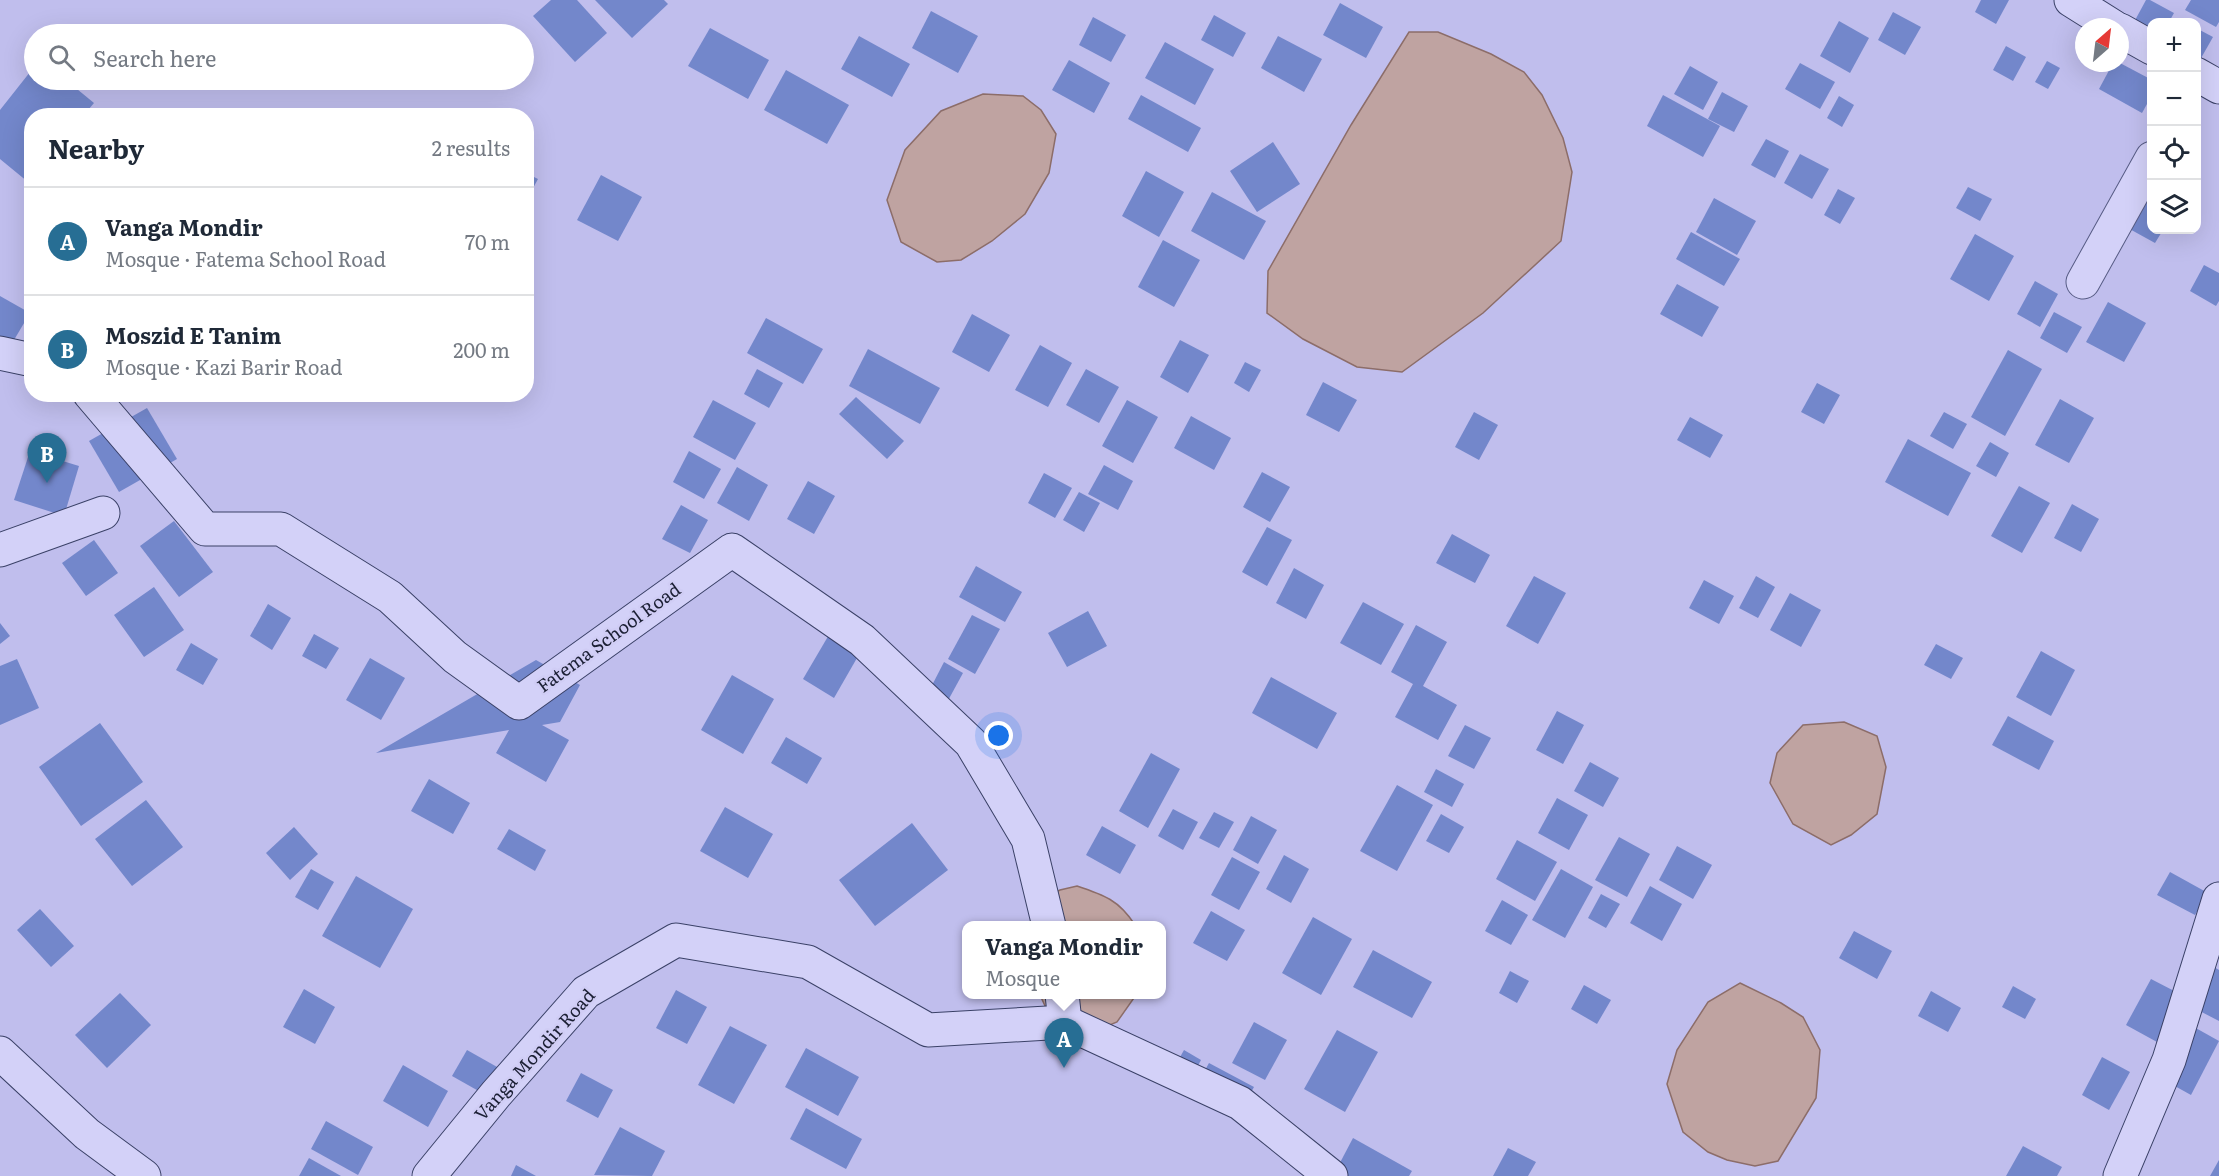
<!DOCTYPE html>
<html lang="en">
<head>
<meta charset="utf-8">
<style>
  :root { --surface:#fff; --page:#f6f6f7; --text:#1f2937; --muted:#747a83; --line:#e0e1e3; --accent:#276e94 }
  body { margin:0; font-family:Literata,serif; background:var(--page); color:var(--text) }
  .controls { position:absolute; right:18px; top:18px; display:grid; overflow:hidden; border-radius:12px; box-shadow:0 6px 24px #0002 }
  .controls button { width:54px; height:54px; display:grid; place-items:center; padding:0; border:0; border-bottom:2px solid var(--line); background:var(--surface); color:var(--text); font:30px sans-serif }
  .compass { position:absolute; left:2075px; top:18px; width:54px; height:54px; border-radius:50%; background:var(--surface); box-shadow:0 6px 24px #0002; rotate:28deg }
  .you { position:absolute; left:999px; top:736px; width:21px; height:21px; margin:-15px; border:4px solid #fff; border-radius:50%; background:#1a73e8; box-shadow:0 0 0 9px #1a73e833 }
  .badge { display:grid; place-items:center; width:39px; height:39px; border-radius:50%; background:var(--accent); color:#fff; font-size:20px; font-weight:700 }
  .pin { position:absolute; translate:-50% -50px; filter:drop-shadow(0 2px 3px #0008) }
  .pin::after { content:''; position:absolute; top:32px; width:21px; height:18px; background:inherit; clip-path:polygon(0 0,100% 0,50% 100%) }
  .popup { position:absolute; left:962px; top:921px; width:204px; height:78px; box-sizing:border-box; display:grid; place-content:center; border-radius:12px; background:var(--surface); filter:drop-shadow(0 2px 4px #0005); font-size:20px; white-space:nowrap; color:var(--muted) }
  .popup b { font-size:22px; color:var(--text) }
  .popup::after { content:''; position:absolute; left:50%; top:100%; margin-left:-12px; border:12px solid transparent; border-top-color:var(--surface) }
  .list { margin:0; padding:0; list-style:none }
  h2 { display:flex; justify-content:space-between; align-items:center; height:78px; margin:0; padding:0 24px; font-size:26px }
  h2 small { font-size:20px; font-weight:400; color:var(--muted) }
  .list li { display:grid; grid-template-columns:39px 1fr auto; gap:18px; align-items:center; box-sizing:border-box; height:108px; padding:0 24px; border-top:2px solid var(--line) }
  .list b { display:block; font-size:22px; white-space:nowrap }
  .list p { margin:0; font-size:20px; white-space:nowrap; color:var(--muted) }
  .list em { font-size:20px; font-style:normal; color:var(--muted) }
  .icon { flex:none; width:33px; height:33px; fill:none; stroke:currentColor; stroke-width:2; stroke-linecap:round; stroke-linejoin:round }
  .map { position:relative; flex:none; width:2219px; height:1176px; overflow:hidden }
  .search { position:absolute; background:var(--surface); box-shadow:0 6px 24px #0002; left:24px; top:24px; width:510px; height:66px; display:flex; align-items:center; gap:15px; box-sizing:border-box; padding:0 21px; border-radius:33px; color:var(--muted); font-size:22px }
  .panel { position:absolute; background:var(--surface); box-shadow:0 6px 24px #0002; left:24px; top:108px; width:510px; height:294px; border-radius:24px }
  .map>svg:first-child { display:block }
  .water { fill:#bfa3a1; stroke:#8c6d69; stroke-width:1.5 }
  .building { fill:#7387cb }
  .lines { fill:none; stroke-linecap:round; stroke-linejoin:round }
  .street-casing { stroke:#575c85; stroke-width:35 }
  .secondary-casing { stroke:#3a4167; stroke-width:35 }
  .street { stroke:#d3d1f8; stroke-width:33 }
  .secondary { stroke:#d3d1f8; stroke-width:33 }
  .labels { text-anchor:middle; stroke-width:5; stroke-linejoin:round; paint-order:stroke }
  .street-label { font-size:18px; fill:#1b1f34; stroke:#d0cdf5 }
</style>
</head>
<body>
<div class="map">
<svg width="2219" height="1176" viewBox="0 0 2219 1176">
  <rect width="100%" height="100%" fill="#c0beed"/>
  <g class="water">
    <path d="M1409 32H1438L1491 54 1524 72 1542 95 1563 138 1572 172 1561 241 1483 313 1402 372 1357 367 1303 339 1267 313 1268 271 1351 125Z"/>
    <path d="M983 94 1023 96 1041 110 1056 134 1049 173 1025 214 992 241 961 260 937 262 901 242 887 200 905 150 941 111Z"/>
    <path d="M1844 722 1877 736 1886 767 1877 814 1851 835 1831 845 1793 824 1770 783 1777 753 1803 725Z"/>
    <path d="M1077 886C1104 895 1119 900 1135 925L1032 926 1040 900 1060 890Z"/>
    <path d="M1740 983 1781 1003 1803 1017 1820 1050 1816 1098 1778 1161 1755 1166 1727 1160 1708 1152 1683 1132 1667 1084 1677 1050 1708 1002Z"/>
    <path d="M1040 995H1136L1117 1022 1093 1032 1046 1008Z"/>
  </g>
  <g class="building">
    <path d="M551 0H577L607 33 575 62 533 16Z"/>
    <path d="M595 0H664L668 4 632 38Z"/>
    <path d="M1981 0H2009L1996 24 1975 12Z"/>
    <path d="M2146 0H2150L2174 13 2169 22H2152V34L2133 24Z"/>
    <path d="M2191 0H2219V22L2216 27 2185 10Z"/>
    <path d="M1340 3 1383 27 1366 58 1323 35Z"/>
    <path d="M931 11 978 36 958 73 912 48Z"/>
    <path d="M1893 12 1921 27 1905 55 1878 40Z"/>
    <path d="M1214 15 1246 33 1233 57 1201 40Z"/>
    <path d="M1093 17 1126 35 1111 62 1079 45Z"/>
    <path d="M1839 21 1869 38 1850 73 1820 56Z"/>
    <path d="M710 28 769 60 748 99 688 66Z"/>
    <path d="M2196 28 2213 37 2200 60 2196 58Z"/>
    <path d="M859 36 910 64 892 97 841 69Z"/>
    <path d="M1278 36 1322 59 1304 92 1261 68Z"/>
    <path d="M1165 42 1214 69 1195 105 1145 78Z"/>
    <path d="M2006 46 2026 57 2013 81 1993 70Z"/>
    <path d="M1069 60 1110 83 1094 113 1052 90Z"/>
    <path d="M2047 61 2060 68 2048 89 2035 82Z"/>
    <path d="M1800 63 1835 82 1820 109 1785 89Z"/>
    <path d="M2113 63H2120L2152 80V95L2142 113 2099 89Z"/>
    <path d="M1690 66 1718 82 1703 110 1674 94Z"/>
    <path d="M34 67V80H66L94 103 83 116H32V178L28 182 0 159V110Z"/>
    <path d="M786 70 849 105 827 144 764 110Z"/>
    <path d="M1722 92 1748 106 1734 132 1708 119Z"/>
    <path d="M1141 95 1201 128 1188 152 1128 119Z"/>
    <path d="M1663 95 1720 126 1703 157 1647 126Z"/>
    <path d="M1839 96 1854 105 1842 127 1827 118Z"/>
    <path d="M1766 139 1789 151 1775 178 1751 165Z"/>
    <path d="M1273 142 1300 184 1257 212 1230 171Z"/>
    <path d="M1800 154 1829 169 1812 199 1784 183Z"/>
    <path d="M1146 171 1184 192 1159 237 1122 216Z"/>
    <path d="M526 173 538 179 526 201Z"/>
    <path d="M601 175 642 197 618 241 577 220Z"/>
    <path d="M1968 187 1992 199 1980 221 1956 208Z"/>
    <path d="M1838 189 1855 198 1840 224 1824 215Z"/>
    <path d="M1212 192 1266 221 1244 260 1191 231Z"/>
    <path d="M1714 198 1756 221 1737 255 1696 232Z"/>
    <path d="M2142 200 2152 206V230H2163L2155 243 2126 227Z"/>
    <path d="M1691 232 1740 259 1724 286 1676 259Z"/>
    <path d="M1975 234 2014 256 1989 301 1950 279Z"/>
    <path d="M1163 240 1200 260 1174 307 1138 287Z"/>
    <path d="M2204 265 2219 273V301L2216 306 2190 291Z"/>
    <path d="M2035 281 2058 294 2040 327 2017 314Z"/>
    <path d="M1677 284 1719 307 1702 337 1660 314Z"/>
    <path d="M0 296 30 313 11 345 0 339Z"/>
    <path d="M2108 302 2146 323 2124 362 2086 342Z"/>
    <path d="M2054 312 2082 327 2067 353 2040 338Z"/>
    <path d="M972 314 1010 335 989 372 952 352Z"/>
    <path d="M766 318 823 349 803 384 747 353Z"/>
    <path d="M1180 340 1209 355 1188 393 1160 377Z"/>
    <path d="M1040 345 1072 363 1048 407 1015 390Z"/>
    <path d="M868 349 940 388 920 424 849 386Z"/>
    <path d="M2008 350 2042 369 2005 436 1971 417Z"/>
    <path d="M1245 362 1261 370 1249 392 1234 383Z"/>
    <path d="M757 369 783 383 769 408 744 394Z"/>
    <path d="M1086 369 1119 387 1099 423 1066 405Z"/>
    <path d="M1323 382 1357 400 1339 432 1306 415Z"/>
    <path d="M1817 383 1840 395 1824 424 1801 412Z"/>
    <path d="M856 397 904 441 887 459 839 414Z"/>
    <path d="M2060 399 2094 418 2069 463 2035 445Z"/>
    <path d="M713 400 756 423 735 460 693 437Z"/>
    <path d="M1127 400 1158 417 1133 463 1102 446Z"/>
    <path d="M147 408 177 459 119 492 89 441Z"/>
    <path d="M1474 412 1498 425 1479 460 1455 447Z"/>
    <path d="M1944 412 1967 424 1953 449 1930 436Z"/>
    <path d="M1191 416 1231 438 1214 470 1174 448Z"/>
    <path d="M1690 417 1723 435 1710 458 1677 440Z"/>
    <path d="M1908 439 1971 473 1948 516 1885 482Z"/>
    <path d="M1990 442 2009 453 1996 477 1976 466Z"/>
    <path d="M30 451 79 466 64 516 14 500Z"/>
    <path d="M689 451 721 469 704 499 673 482Z"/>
    <path d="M1104 465 1133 481 1118 510 1088 494Z"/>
    <path d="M737 467 768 485 749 521 717 503Z"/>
    <path d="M1262 472 1290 487 1270 522 1243 507Z"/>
    <path d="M1044 473 1072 488 1055 518 1028 503Z"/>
    <path d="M808 481 835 496 814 534 787 519Z"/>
    <path d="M2019 486 2050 503 2022 553 1991 536Z"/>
    <path d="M1079 492 1100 503 1084 532 1063 520Z"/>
    <path d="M2072 504 2099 519 2081 552 2054 538Z"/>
    <path d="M681 505 708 520 690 553 662 539Z"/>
    <path d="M174 521 213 572 179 597 140 546Z"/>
    <path d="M1267 527 1292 540 1267 586 1242 572Z"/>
    <path d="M1452 534 1490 555 1475 583 1436 563Z"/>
    <path d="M94 540 118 573 86 596 62 563Z"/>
    <path d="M976 566 1022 592 1005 622 959 597Z"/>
    <path d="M1294 568 1324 585 1306 619 1276 603Z"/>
    <path d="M1534 576 1566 593 1538 644 1506 626Z"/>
    <path d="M1756 576 1775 587 1758 618 1739 608Z"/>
    <path d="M1704 580 1734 596 1719 624 1689 608Z"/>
    <path d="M154 587 184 630 144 657 114 615Z"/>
    <path d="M1790 593 1821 610 1801 647 1770 630Z"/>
    <path d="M1363 602 1404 624 1381 665 1340 643Z"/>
    <path d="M268 604 291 618 272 650 250 636Z"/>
    <path d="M1088 611 1107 646 1067 667 1048 633Z"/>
    <path d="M972 615 1000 629 975 674 948 659Z"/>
    <path d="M0 623 10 636 0 644Z"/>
    <path d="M1416 625 1447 642 1423 686 1457 705 1438 740 1395 717 1413 684 1391 672Z"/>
    <path d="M830 633 861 651 834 698 803 679Z"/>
    <path d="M314 634 339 648 326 669 302 656Z"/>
    <path d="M191 643 218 659 203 685 176 670Z"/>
    <path d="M1936 644 1963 658 1951 679 1924 665Z"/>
    <path d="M2041 651 2075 670 2051 716 2016 697Z"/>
    <path d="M370 658 405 678 381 720 346 700Z"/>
    <path d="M17 659 39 708 0 725V666Z"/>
    <path d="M536 660 580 685 560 722 542 725 569 740 546 782 496 753 509 730 376 753Z"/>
    <path d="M944 662 963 673 945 706 927 695Z"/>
    <path d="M732 675 774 699 743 754 701 730Z"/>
    <path d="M1271 677 1337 713 1317 749 1252 713Z"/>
    <path d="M1557 711 1584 725 1563 764 1536 750Z"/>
    <path d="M2008 716 2054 741 2039 770 1992 745Z"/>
    <path d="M100 723 143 782 81 826 39 767Z"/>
    <path d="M1465 725 1491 738 1474 769 1448 756Z"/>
    <path d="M786 737 822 758 807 784 771 763Z"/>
    <path d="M1151 753 1180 769 1148 828 1119 811Z"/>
    <path d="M1590 762 1619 778 1603 807 1574 791Z"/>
    <path d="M1436 769 1464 784 1452 807 1424 792Z"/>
    <path d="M429 779 470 803 453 834 411 811Z"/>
    <path d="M1397 785 1433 805 1397 871 1360 851Z"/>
    <path d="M1557 798 1588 815 1569 850 1538 833Z"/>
    <path d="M146 800 183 847 132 886 95 839Z"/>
    <path d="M725 807 773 834 748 878 700 851Z"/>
    <path d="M1173 809 1198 822 1183 850 1158 836Z"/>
    <path d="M1214 812 1234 822 1219 848 1199 838Z"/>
    <path d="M1441 814 1464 827 1449 853 1426 841Z"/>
    <path d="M1251 816 1277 830 1258 864 1233 850Z"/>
    <path d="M912 823 948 870 875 926 839 880Z"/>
    <path d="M1102 826 1136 845 1120 874 1086 855Z"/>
    <path d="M294 827 318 854 290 880 266 853Z"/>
    <path d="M509 829 546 850 535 871 497 849Z"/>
    <path d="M1619 837 1650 854 1627 897 1595 880Z"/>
    <path d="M1517 840 1557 862 1535 901 1496 879Z"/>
    <path d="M1677 846 1712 865 1693 899 1659 880Z"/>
    <path d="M1284 855 1309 869 1291 903 1266 889Z"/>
    <path d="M1232 857 1260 872 1239 910 1211 895Z"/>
    <path d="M311 869 334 882 318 910 295 897Z"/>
    <path d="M1561 869 1593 887 1565 938 1532 920Z"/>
    <path d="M2170 872 2208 893 2195 915 2157 895Z"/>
    <path d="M356 876 413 909 380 968 322 936Z"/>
    <path d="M1650 886 1682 904 1662 941 1630 923Z"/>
    <path d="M1601 894 1620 904 1606 928 1588 918Z"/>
    <path d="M1502 900 1528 915 1511 945 1485 931Z"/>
    <path d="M40 909 74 946 51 967 17 930Z"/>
    <path d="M1211 911 1245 930 1227 961 1193 943Z"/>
    <path d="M1313 917 1352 939 1321 995 1282 973Z"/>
    <path d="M1854 931 1892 951 1877 979 1839 958Z"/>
    <path d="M1373 950 1432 982 1412 1018 1353 987Z"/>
    <path d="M2214 967 2219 970V1021L2192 1007Z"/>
    <path d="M1510 971 1529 981 1517 1003 1499 993Z"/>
    <path d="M2151 979 2182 995 2157 1042 2126 1025Z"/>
    <path d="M1584 985 1611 1000 1597 1024 1571 1009Z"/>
    <path d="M2013 986 2036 999 2025 1019 2002 1007Z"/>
    <path d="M304 989 335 1007 315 1044 283 1027Z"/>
    <path d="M676 990 707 1007 687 1044 656 1028Z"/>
    <path d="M1931 991 1961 1008 1948 1032 1918 1016Z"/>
    <path d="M120 993 151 1025 107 1068 75 1035Z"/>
    <path d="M1254 1022 1287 1040 1265 1080 1232 1063Z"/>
    <path d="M2185 1022 2219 1041 2191 1095 2155 1075Z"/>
    <path d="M730 1026 767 1045 734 1104 698 1085Z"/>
    <path d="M1337 1030 1378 1052 1345 1112 1304 1089Z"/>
    <path d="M806 1048 859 1077 838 1116 785 1087Z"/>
    <path d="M467 1050 506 1072 491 1098 452 1076Z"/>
    <path d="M1184 1050 1201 1060 1187 1087 1169 1077Z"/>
    <path d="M2102 1057 2130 1072 2109 1110 2082 1095Z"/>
    <path d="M1209 1063 1254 1087 1236 1119 1191 1095Z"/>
    <path d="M403 1065 448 1091 428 1127 383 1101Z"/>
    <path d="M581 1073 613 1090 598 1118 566 1101Z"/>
    <path d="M806 1108 862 1139 846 1169 790 1139Z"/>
    <path d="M326 1121 373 1147 358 1175 311 1149Z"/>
    <path d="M620 1127 665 1151 652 1176 594 1175Z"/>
    <path d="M1353 1138 1412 1171 1409 1176H1333Z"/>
    <path d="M2023 1146 2062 1167 2057 1176H2006Z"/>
    <path d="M1508 1148 1536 1162 1528 1176H1493Z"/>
    <path d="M309 1158 341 1176H299Z"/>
    <path d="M2219 1160V1176H2210Z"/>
    <path d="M516 1165 536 1176H511Z"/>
  </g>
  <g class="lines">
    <defs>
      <path id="street" d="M2083 282 2152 158"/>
      <g id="secondary">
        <path d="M2071 0 2114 27"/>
        <path d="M2120 30 2152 48"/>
        <path d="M2196 74 2219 87"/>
        <path d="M0 353 32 360"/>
        <path d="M90 394 205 529H281L390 597 455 657 519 703 732 550 862 640 971 743 1028 839 1049 926"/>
        <path d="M0 550 103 513"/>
        <path d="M1062 994 1065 1022 1240 1103 1331 1176"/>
        <path d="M0 1053 87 1134 144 1176"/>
        <path d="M429 1176 496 1094 586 992 676 940 808 962 928 1030 1065 1022"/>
        <path d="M2120 1176 2169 1060 2219 899"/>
      </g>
    </defs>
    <use href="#street" class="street-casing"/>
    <use href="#secondary" class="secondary-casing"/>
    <use href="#street" class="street"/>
    <use href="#secondary" class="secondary"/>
  </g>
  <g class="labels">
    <g class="street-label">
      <text transform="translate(609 638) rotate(-36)" y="6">Fatema School Road</text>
      <text transform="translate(535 1055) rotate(-48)" y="6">Vanga Mondir Road</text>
    </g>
  </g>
</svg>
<div class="controls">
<button>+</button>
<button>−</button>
<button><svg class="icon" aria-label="locate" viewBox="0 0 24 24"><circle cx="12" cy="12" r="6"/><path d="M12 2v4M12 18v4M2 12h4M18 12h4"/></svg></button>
<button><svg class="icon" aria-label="layers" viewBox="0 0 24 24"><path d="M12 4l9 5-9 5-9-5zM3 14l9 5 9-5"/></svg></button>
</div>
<svg class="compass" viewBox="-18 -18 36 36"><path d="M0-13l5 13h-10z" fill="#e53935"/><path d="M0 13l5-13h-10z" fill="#747a83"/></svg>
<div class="you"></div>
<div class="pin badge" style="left:1064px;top:1068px">A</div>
<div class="popup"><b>Vanga Mondir</b>Mosque</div>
<div class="pin badge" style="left:47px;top:483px">B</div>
<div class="search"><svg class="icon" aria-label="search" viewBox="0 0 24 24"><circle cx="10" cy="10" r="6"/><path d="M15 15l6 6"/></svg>Search here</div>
<section class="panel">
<h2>Nearby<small>2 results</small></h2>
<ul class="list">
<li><span class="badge">A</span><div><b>Vanga Mondir</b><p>Mosque · Fatema School Road</p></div><em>70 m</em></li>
<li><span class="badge">B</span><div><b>Moszid E Tanim</b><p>Mosque · Kazi Barir Road</p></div><em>200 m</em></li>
</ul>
</section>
</div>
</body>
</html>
